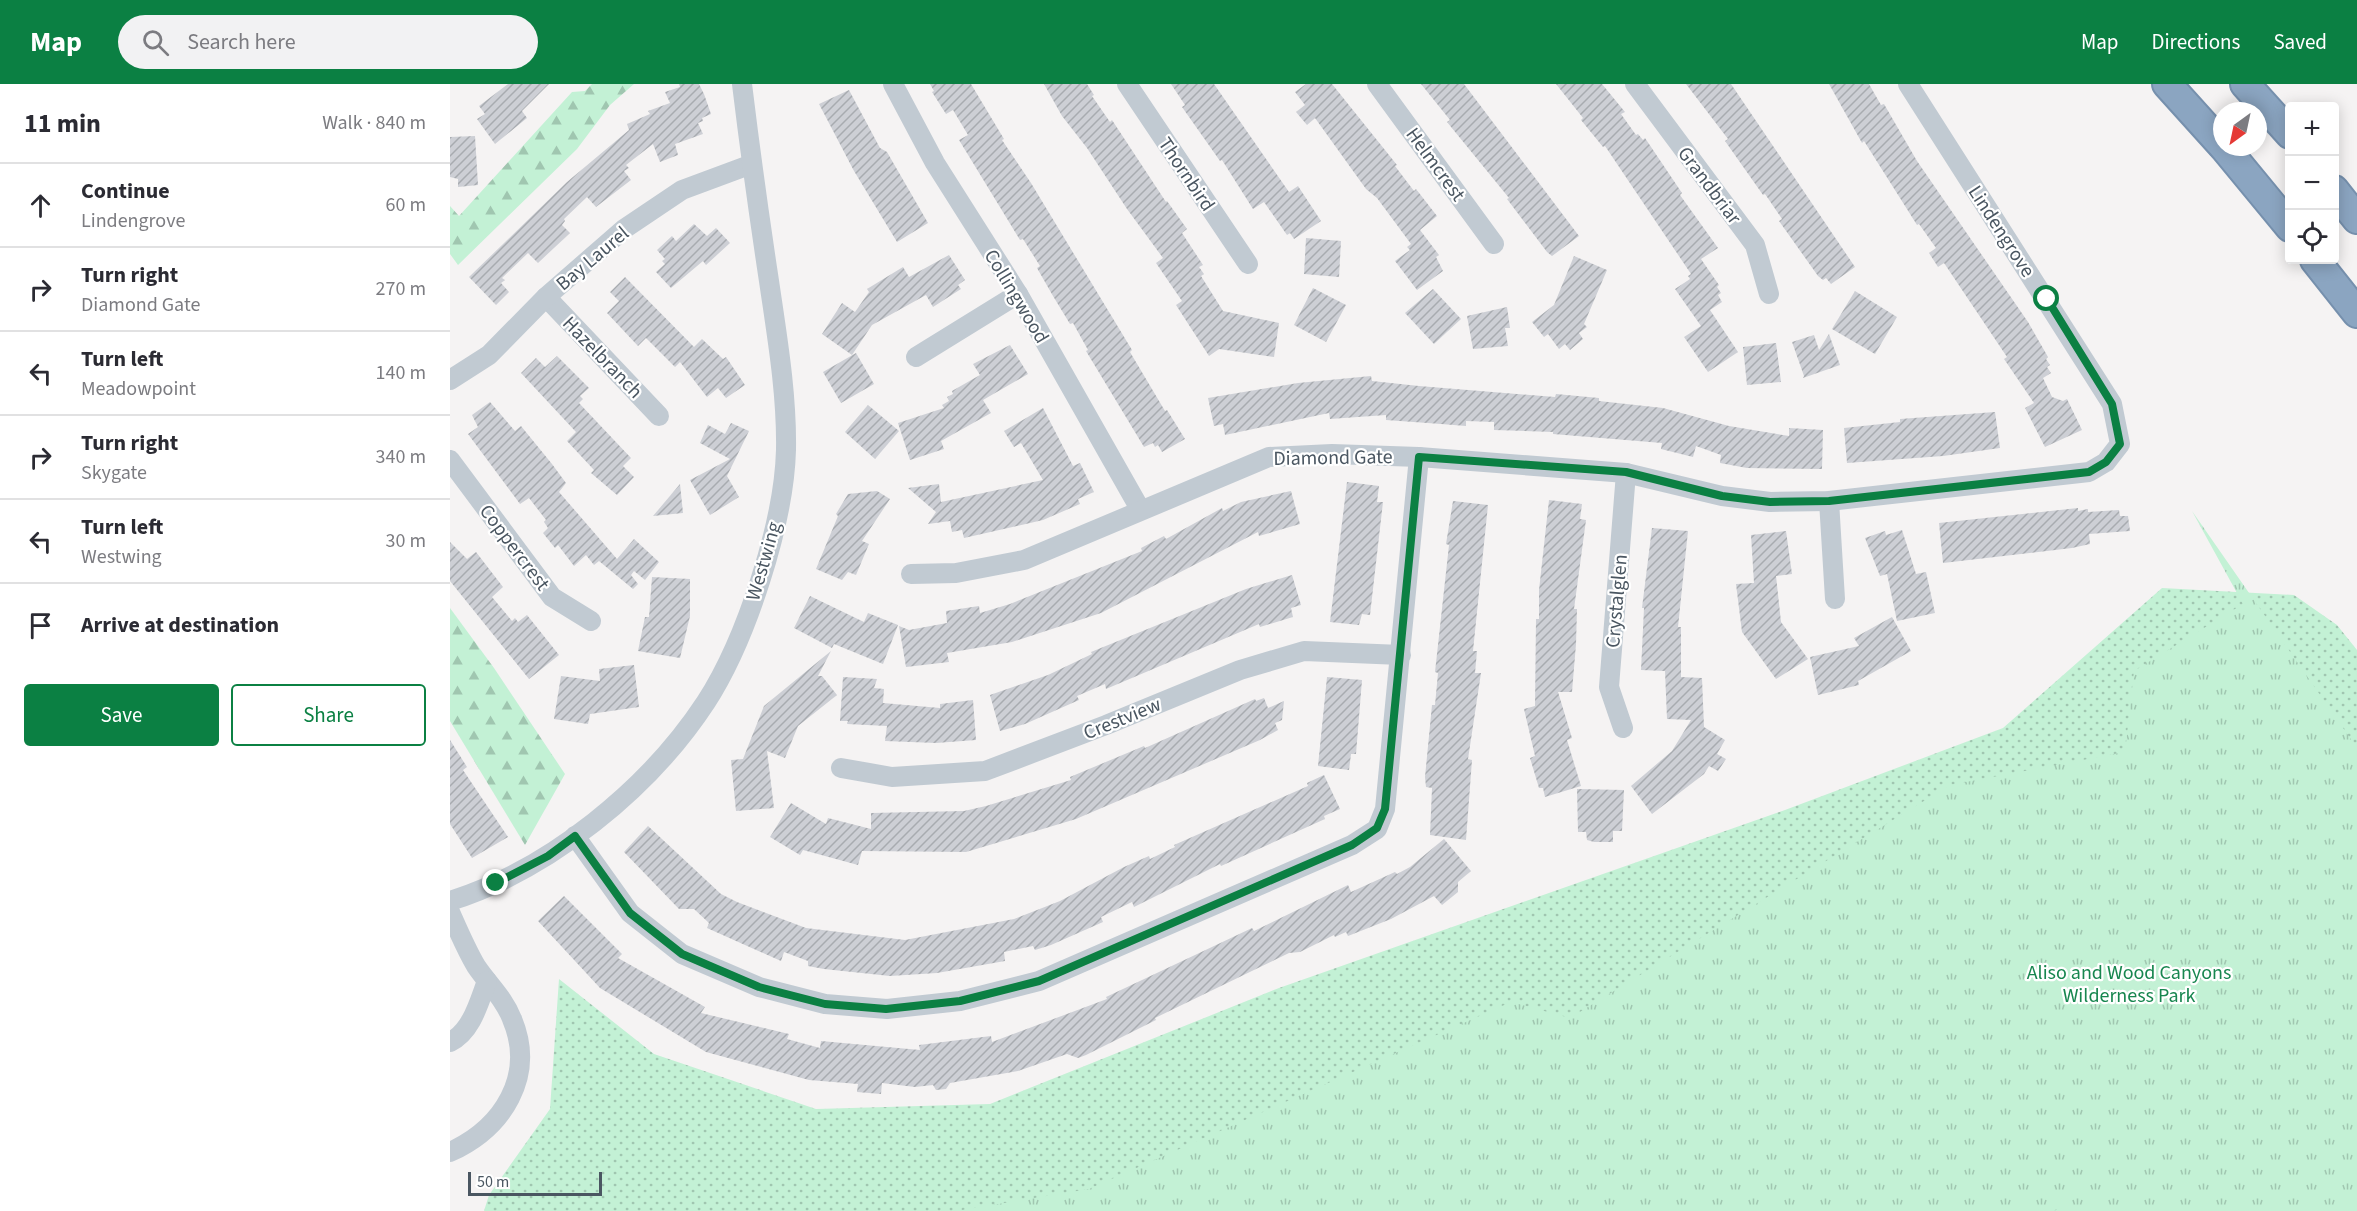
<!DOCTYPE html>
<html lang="en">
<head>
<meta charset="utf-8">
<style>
  :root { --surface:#fff; --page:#f2f2f3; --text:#2b2b33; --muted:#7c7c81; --line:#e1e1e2; --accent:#0b8043 }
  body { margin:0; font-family:"Source Sans 3",sans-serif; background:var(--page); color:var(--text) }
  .controls { position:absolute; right:18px; top:18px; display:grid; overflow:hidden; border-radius:6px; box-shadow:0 3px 15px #0003 }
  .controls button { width:54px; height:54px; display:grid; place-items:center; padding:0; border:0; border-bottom:2px solid var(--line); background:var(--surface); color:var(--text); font:30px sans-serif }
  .compass { position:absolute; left:1763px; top:18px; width:54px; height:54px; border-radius:50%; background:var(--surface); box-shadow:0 3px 15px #0003; rotate:213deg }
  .scale { position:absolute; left:18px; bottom:15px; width:134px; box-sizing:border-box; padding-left:6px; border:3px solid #4a5661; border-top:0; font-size:16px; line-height:21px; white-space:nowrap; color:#4a5661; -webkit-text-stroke:4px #fff; paint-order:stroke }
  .stop { position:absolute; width:18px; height:18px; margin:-14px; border:4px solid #0b8043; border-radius:50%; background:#fff }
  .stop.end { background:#0b8043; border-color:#fff; box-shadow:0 2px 6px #0008 }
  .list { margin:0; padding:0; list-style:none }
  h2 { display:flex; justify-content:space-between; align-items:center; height:78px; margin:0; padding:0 24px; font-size:26px }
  h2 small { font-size:20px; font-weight:400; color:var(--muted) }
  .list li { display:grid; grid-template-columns:39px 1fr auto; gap:18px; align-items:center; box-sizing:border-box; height:84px; padding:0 24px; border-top:2px solid var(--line) }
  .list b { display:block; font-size:22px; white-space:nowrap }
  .list p { margin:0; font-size:20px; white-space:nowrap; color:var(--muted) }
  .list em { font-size:20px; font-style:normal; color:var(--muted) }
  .actions { display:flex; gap:12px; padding:18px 24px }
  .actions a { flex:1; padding:14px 0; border:2px solid var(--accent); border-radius:6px; text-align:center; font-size:21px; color:var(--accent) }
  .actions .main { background:var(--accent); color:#fff }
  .icon { flex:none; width:33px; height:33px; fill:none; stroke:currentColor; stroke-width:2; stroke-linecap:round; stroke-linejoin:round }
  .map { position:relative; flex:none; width:1907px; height:1127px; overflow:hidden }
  header { display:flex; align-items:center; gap:36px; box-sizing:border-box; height:84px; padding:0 30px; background:var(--accent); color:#fff }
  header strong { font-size:28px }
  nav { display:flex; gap:33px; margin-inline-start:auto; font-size:21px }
  .search { width:420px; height:54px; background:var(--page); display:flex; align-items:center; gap:15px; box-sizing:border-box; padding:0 21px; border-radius:33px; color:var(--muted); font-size:22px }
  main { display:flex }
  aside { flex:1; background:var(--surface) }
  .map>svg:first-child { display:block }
  .grass { fill:url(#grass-dots) }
  .forest { fill:url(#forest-firs) }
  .park { fill:url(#park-tufts) }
  .building { fill:url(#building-hatch) }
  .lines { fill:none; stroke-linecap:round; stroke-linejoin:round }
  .highway-casing { stroke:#7690ad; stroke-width:32 }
  .minor { stroke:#c1cad2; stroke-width:20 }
  .highway { stroke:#8ba5c1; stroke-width:28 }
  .route { stroke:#0b8043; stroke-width:8 }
  .labels { text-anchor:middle; stroke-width:4.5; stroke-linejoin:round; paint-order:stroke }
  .street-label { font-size:20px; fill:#4a5661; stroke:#fff }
  .park-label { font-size:20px; fill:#17864f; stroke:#fff }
</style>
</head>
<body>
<header>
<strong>Map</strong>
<div class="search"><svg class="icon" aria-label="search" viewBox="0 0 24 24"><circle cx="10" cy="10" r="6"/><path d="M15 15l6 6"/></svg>Search here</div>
<nav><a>Map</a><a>Directions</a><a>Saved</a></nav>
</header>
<main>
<aside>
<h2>11 min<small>Walk · 840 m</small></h2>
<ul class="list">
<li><svg class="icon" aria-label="ahead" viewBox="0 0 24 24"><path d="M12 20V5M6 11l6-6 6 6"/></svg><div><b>Continue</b><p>Lindengrove</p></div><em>60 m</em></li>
<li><svg class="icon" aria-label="right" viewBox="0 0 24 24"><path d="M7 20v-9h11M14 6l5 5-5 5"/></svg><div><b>Turn right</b><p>Diamond Gate</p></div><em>270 m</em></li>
<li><svg class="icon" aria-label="left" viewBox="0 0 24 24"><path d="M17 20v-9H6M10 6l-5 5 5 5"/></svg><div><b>Turn left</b><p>Meadowpoint</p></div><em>140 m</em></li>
<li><svg class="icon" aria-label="right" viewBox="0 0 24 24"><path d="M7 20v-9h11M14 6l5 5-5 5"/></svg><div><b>Turn right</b><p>Skygate</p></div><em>340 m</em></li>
<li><svg class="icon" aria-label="left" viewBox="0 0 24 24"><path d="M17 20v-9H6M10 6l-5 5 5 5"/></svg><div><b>Turn left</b><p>Westwing</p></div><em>30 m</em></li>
<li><svg class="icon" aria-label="arrive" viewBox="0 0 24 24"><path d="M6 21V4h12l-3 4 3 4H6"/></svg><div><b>Arrive at destination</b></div></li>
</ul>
<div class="actions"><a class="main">Save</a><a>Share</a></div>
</aside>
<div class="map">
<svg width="1907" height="1127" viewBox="0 0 1907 1127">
  <defs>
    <pattern id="grass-dots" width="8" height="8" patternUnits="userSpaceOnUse" patternTransform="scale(1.5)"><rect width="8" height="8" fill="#c3f1d5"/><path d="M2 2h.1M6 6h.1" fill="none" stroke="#a0c6b0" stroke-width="1.8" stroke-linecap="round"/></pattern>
    <pattern id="forest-firs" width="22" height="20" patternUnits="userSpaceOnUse" patternTransform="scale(1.5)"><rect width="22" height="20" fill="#c3f1d5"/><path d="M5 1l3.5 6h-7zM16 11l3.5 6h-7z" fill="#a0c6b0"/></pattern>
    <pattern id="park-tufts" width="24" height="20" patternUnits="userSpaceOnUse" patternTransform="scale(1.5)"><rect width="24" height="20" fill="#c3f1d5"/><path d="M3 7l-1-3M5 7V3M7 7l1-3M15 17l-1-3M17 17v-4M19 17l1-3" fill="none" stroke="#a0c6b0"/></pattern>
    <pattern id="building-hatch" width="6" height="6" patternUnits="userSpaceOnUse" patternTransform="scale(1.5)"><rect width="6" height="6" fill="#cdcfd5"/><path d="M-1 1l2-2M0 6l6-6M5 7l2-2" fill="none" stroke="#a8abb0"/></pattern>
  </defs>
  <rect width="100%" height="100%" fill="#f5f3f3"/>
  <path class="grass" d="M1712 504 1844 511 1887 541 1907 566V1127H34L39 1111 100 1025 109 895 204 970 366 1025 540 1020 829 904 1335 726 1553 644Z"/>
  <g class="forest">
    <path d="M142 0H184L160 21 127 65 8 181 0 170V122L9 132 122 8 135 7Z"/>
    <path d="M0 524 44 584 115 690 75 761 0 637Z"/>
  </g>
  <path class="park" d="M1742 427 1907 664V1127H1609L1607 1125 1603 1127H506L639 1105 1061 918 1120 934 1500 701 1675 668 1684 587 1793 520Z"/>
  <g class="building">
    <path d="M58 0H99L72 27 77 34 45 60 27 35 35 30 29 22Z"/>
    <path d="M229 0H249L254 10 261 30 252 34 253 37 248 39 253 50 225 60 228 71 210 78 203 60 176 81 179 84 174 87 181 96 146 123 137 113 114 135 115 137 112 141 120 149 88 179 78 169 52 194 55 196 51 199 59 208 46 221 19 193 117 98 179 46 177 40 200 30 198 27 220 19 215 8 230 3Z"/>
    <path d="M480 0H521L554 55 552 56 581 99 682 266 680 268 715 327 717 326 735 355 712 368 708 361 705 363 703 359 694 363 636 267 638 266 623 239 620 240 603 212 587 184 590 182 573 155 570 156 509 56 518 51 503 26 496 30 482 8 484 7Z"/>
    <path d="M594 0H637L644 11 642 12 660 38 662 36 716 118 717 117 737 145 732 149 753 181 749 183 754 190 751 192 773 227 829 239 824 273 769 265 759 272 726 221 732 217 706 179 713 174 677 125 637 64 612 32Z"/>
    <path d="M721 0H764L839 108 848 102 871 137 844 155 840 149 837 151 814 118 803 125 772 76 770 77 732 23 735 21Z"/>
    <path d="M856 0H882L947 81 945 82 964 107 966 105 987 132 970 146 989 171 986 173 993 187 967 206 945 177 960 166 957 163 961 160 927 114 916 105 865 34 857 41 846 28 855 21 845 8Z"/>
    <path d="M971 0H1014L1129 152 1102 172 1097 168 1057 115 1059 114 997 38 1000 36Z"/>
    <path d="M1106 0H1152L1175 28 1171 30 1186 51 1188 50 1193 56 1195 54 1232 109 1230 111 1268 164 1251 175 1269 201 1267 203 1271 209 1268 211 1272 218 1260 226 1288 268 1258 288 1234 253 1251 242 1225 205 1240 195 1238 192 1241 190 1155 62 1153 63 1131 36 1133 34Z"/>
    <path d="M1236 0H1281L1405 183 1381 200 1376 194 1373 196 1368 192 1329 137 1332 135 1315 110 1313 111 1275 57 1278 55Z"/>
    <path d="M1379 0H1419L1431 21 1434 20 1467 77 1578 238 1598 273 1596 275 1600 281 1597 283 1601 289 1593 294 1602 313 1613 317 1617 315 1632 346 1595 363 1575 324 1584 319 1554 275 1557 273 1494 179 1488 183 1479 169 1486 164 1469 140 1467 141 1414 57 1412 59Z"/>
    <path d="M399 6 430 64 437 68 478 139 447 158 404 87 369 20Z"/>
    <path d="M25 52 28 101 8 103V95L0 93V53Z"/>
    <path d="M244 140 257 152 266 144 280 159 256 181 253 177 221 204 206 188 215 180 212 177 215 175 207 166 222 152 226 157Z"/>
    <path d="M856 154 891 157 889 193 854 190Z"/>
    <path d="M499 171 515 196 508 201 511 205 483 223 476 211 422 241 402 271 372 250 392 219 405 228 419 208 417 205 453 183 459 193Z"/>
    <path d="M1124 172 1157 186 1134 240 1137 243 1129 249 1133 255 1120 266 1115 260 1109 265 1098 250 1094 253 1082 238 1104 221Z"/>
    <path d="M175 193 244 263 252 255 273 275 276 273 295 301 276 314 268 304 257 313 230 278 225 283 196 254 188 262 157 229 169 217 160 208Z"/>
    <path d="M863 204 896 221 876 258 844 241Z"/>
    <path d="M983 205 1011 235 984 260 955 229Z"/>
    <path d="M1405 207 1447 233 1425 270 1382 245Z"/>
    <path d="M1057 223 1060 244H1055L1058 262 1023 265 1017 232Z"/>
    <path d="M1379 250 1390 281 1353 294 1354 292 1342 258 1364 251 1369 266Z"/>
    <path d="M1326 259 1331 298 1297 301 1293 263Z"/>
    <path d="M560 261 578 290 533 316 541 329 491 357 494 365 460 376 448 339 494 324 492 321 499 317 497 313 503 310 502 307 530 291 523 280Z"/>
    <path d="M406 269 424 300 391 319 373 288Z"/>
    <path d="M107 272 139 304 130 312 133 315 129 319 181 374 173 382 184 393 167 411 141 389 144 386 117 357 126 348 71 289 86 274 95 283Z"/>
    <path d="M921 292 922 297 969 302 1105 313 1106 310 1149 314V317L1213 324 1279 342 1339 352V344L1373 346 1372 385 1297 384 1270 379 1271 371 1246 362 1243 373 1211 365 1212 359 1103 350V348L1044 346V338L1016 337V342L991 340 936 336V331L880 335 879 329 775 351 773 340 764 342 758 314 848 299Z"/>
    <path d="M40 318 65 347 71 342 102 380 116 399 109 408 167 475 184 455 209 478 195 496 184 487 181 491 188 500 183 505 149 477 144 481 136 471 124 482 108 461 105 464 93 449 98 444 94 438 96 436 79 414 70 420 18 350 28 343 22 331Z"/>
    <path d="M418 321 449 347 425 375 395 348Z"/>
    <path d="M593 324 623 382 630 379 644 408 628 415 630 420 593 436 514 454 512 446 502 448 500 437 478 440 486 428 458 404 489 400 491 418 593 396 571 359 564 363 554 347Z"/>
    <path d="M1545 328 1550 364 1493 372 1397 379 1394 344 1450 338V335Z"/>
    <path d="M281 339 299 347 277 392 289 413 260 431 240 396 280 375 250 359 258 341 275 350Z"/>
    <path d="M897 398 929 402 927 418H933L920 531 912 530 909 541 880 538Z"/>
    <path d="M230 400 233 429 203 432Z"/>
    <path d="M427 407 440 415 412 457 419 460 406 491 398 488 392 496 366 485 388 432 386 430 398 410Z"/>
    <path d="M841 407 850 440 809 452 808 448 651 529 562 558 497 569 499 578 456 583 449 542 459 546 497 539 496 527 529 522 530 529 560 520 692 467 691 464 714 452 716 455 772 424 773 427 791 418Z"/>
    <path d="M1099 416 1132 420 1130 435 1136 436 1124 525H1127L1126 560 1122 608H1108L1122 654 1117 656 1131 702 1095 713 1093 704H1089L1080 674 1085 672 1074 625 1085 622 1086 535H1089V506Z"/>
    <path d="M1003 417 1038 421 1023 567H1027L1025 589H1031L1018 675 1022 676 1016 756 980 751 982 704 976 703 975 693 982 621H985L988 589 985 588 999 461 996 460Z"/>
    <path d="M1628 424V427L1638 425V428L1669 426 1670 432H1678L1680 447 1639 450 1640 460 1622 464 1493 479 1489 439Z"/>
    <path d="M1202 444 1238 447 1228 543H1231V593L1252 594 1254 643 1275 656 1267 670 1276 675 1268 687 1259 682 1254 690 1202 730 1181 702 1222 667 1241 636 1217 635 1215 587 1191 586 1194 524H1192Z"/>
    <path d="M1452 446 1466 490 1476 488 1485 529 1447 537 1437 490 1430 492 1415 454 1435 447 1436 451Z"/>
    <path d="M1336 447 1342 490 1326 492 1331 538 1358 575 1326 595 1292 548 1286 500 1304 499 1301 451Z"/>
    <path d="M0 458 17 475 26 468 53 503 42 513 62 537 65 534 68 538 77 531 109 571 79 595 0 497Z"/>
    <path d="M842 491 851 521 841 524 843 533 810 543 809 540 656 605 655 600 627 612 629 616 575 640 550 647 540 611 598 591 642 570 641 568 796 505Z"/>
    <path d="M202 493 240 495V532L230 574 188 567 195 533H199Z"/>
    <path d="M360 512 414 538 418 529 448 541 433 580 384 560 382 564 344 544Z"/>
    <path d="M1442 533 1461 567 1408 597 1409 601 1368 611 1360 573 1409 562 1404 554Z"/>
    <path d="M381 567 368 592H372L387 611 348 642 335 674 317 667 324 724 286 727 281 676 293 675 314 622Z"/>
    <path d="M184 581 189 623 140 630 138 640 104 635 111 592 150 597 149 585Z"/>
    <path d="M393 593 427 595 424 604 434 605 433 619 490 624V620L523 616 526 656 486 659 435 657 437 642 397 640 398 637H390Z"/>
    <path d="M877 593 912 596 906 670H901L899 686 868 682Z"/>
    <path d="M814 614 818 624 834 617 832 636 825 639 828 646 810 656 626 735 516 768 412 767 408 781 353 766 350 771 320 753 341 719 376 740 378 734 421 745V729L514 727 536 722 621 696 620 693 694 662 695 664 805 615 806 617Z"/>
    <path d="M0 656 17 683 13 686 58 753 22 774 0 740Z"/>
    <path d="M874 691 890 725 874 732 875 735 771 782 770 780 684 823 682 818 651 833 653 838 601 861 585 866 583 862 554 868 555 877 487 889 440 892 374 885 358 882V877L334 868 331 877 257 844 259 839 244 825H229L174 768 198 742 271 810 287 818 356 844 455 856 564 835 610 817 674 783 699 772 700 775 725 763 724 761 858 702 857 699Z"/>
    <path d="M1127 705 1174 706 1172 747H1163V758H1144L1137 756 1136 748H1128Z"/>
    <path d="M994 755 1021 787 1008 798V808L992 821 984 812 941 835 898 852 896 848 885 853 884 851 850 868 839 869 705 934 706 936 636 971 628 974 617 970 568 987 500 999 496 1005 486 1006 483 1001 465 1003 432 999 431 1010 407 1008 408 1000 359 996 256 968 150 904 88 837 114 812 172 870 168 874 255 923 251 929 339 950 337 955 370 964 371 957 470 966 469 961 541 952 542 958 657 915 656 913 745 871 802 844 804 847 898 801 901 808 945 788 947 790 960 783Z"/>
  </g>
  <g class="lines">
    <defs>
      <g id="highway">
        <path d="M1717 0 1772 61"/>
        <path d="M1795 0 1840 50"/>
        <path d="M1774 63 1840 143"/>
        <path d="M1884 106 1907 135"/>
        <path d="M1865 176 1907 229"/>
      </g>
    </defs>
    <use href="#highway" class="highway-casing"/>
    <g class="minor">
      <path d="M443 0 485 79 568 210 690 425"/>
      <path d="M677 0 798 180"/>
      <path d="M927 0 1044 160"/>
      <path d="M1185 0 1305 161 1319 210"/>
      <path d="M96 213 209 332"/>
      <path d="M466 273 568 210"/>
      <path d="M0 296 39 271 96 213 174 145 232 106 302 80"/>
      <path d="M0 376 102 513 141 537"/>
      <path d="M1379 417 1385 515"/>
      <path d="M461 490 506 489 574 476 819 373 882 370 969 373 1176 389 1272 412 1320 418 1379 417 1639 388 1656 378 1670 360 1662 320 1458 0"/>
      <path d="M1173 644 1159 603 1176 389"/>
      <path d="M391 684 442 693 535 687 656 641 790 586 854 567 951 571"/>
      <path d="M125 752 180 829 232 870 309 903 375 920 437 925 510 917 589 897 902 761 927 745 935 725 969 373"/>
      <path d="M0 817C99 786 199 705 256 618 296 556 334 440 336 366 337 310 327 252 319 197 309 131 300 66 292 0"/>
      <path d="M0 828C8 846 16 865 26 882 38 900 54 914 62 935 86 992 53 1044 0 1068"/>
      <path d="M0 958C22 947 29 918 37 897"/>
    </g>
    <use href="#highway" class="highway"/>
  </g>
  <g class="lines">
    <path class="route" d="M46 799 98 772 125 752 180 829 232 870 309 903 375 920 436 925 510 917 589 897 902 761 927 744 935 725 969 373 1176 388 1272 412 1320 418 1379 417 1639 388 1656 378 1670 360 1662 320 1597 215"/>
  </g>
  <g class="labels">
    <g class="street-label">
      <text transform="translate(986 80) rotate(54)" y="7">Helmcrest</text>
      <text transform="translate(737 90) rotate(56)" y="7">Thornbird</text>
      <text transform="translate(1260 101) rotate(53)" y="7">Grandbriar</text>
      <text transform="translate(1552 147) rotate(57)" y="7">Lindengrove</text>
      <text transform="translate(142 174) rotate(-40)" y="7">Bay Laurel</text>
      <text transform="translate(567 212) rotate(59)" y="7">Collingwood</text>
      <text transform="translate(153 273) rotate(46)" y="7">Hazelbranch</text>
      <text transform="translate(883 373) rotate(-1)" y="7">Diamond Gate</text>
      <text transform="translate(65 463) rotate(53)" y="7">Coppercrest</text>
      <text transform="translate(313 477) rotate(-74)" y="7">Westwing</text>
      <text transform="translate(1166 517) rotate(-85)" y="7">Crystalglen</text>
      <text transform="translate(672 634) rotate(-22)" y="7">Crestview</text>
    </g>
    <g class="park-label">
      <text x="1679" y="895">Aliso and Wood Canyons<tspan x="1679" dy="23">Wilderness Park</tspan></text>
    </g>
  </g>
</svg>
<div class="controls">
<button>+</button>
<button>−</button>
<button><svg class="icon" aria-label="locate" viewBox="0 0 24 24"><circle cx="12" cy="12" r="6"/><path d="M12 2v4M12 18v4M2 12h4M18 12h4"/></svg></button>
</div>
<svg class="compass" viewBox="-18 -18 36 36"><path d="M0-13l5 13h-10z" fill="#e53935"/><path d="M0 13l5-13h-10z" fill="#7c7c81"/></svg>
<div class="scale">50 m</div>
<div class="stop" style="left:1597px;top:215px"></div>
<div class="stop end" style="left:46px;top:799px"></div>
</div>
</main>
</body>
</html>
